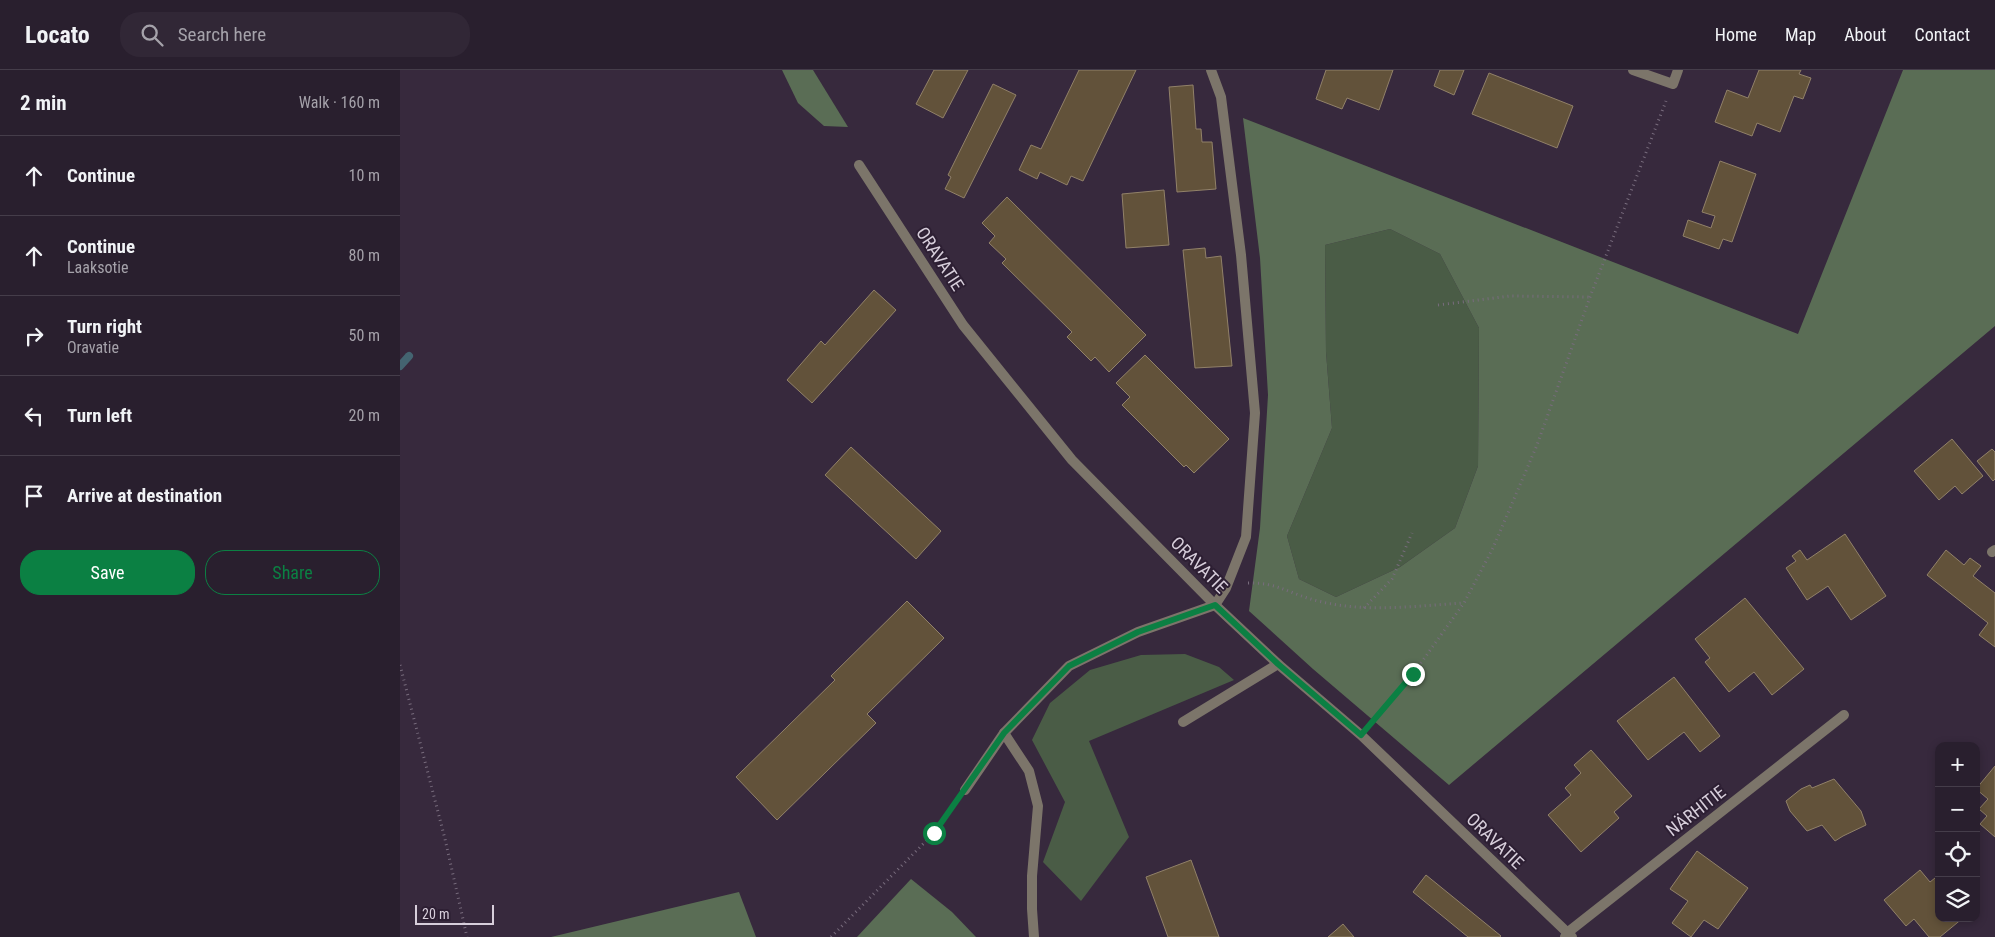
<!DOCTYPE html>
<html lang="en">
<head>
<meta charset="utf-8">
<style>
  :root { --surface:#291f2e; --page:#312736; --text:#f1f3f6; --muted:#a5a2aa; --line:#453d4a; --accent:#0b8043 }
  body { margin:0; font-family:"Roboto Condensed",sans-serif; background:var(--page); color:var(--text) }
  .controls { position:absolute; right:15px; bottom:15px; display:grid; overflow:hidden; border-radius:10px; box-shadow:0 2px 8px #0003 }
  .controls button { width:45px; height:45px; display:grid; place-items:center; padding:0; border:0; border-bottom:1px solid var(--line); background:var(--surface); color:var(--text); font:25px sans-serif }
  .scale { position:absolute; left:15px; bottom:12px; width:79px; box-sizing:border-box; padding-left:5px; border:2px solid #d7cedb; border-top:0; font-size:14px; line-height:18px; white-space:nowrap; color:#d7cedb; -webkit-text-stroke:4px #2d1f33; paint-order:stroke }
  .stop { position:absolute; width:15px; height:15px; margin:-11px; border:4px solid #0b8043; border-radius:50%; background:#fff }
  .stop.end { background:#0b8043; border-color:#fff; box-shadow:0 1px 5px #0008 }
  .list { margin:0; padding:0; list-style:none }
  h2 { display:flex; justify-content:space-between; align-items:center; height:65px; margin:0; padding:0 20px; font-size:21px }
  h2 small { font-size:16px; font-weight:400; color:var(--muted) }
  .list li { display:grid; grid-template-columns:32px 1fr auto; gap:15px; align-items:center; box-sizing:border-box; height:80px; padding:0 20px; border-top:1px solid var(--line) }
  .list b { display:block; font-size:19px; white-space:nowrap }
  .list p { margin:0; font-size:16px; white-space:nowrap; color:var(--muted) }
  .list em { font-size:16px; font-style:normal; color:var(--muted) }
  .actions { display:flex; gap:10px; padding:15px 20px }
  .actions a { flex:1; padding:11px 0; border:1px solid var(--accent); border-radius:20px; text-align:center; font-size:18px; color:var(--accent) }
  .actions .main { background:var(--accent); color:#fff }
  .icon { flex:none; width:28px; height:28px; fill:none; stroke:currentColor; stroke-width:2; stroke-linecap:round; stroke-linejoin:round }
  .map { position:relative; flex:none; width:1595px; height:867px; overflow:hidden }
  header { display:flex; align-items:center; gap:30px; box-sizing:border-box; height:70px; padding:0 25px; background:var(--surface); border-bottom:1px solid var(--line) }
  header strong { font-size:24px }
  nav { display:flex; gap:28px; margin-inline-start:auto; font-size:18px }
  .search { width:350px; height:45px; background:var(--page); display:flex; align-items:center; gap:12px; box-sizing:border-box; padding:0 18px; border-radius:20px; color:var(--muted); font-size:19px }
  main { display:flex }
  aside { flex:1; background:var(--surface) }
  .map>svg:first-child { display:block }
  .green { fill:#4a5c46 }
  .forest { fill:#5a6d55; fill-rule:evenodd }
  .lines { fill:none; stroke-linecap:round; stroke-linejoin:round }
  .stream { stroke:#446471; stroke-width:8 }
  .building { fill:#62523a; stroke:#918169 }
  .path { stroke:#786c7d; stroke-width:3; stroke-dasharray:1 4; stroke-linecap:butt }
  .service { stroke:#7c756a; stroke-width:10 }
  .minor { stroke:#7c756a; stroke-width:10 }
  .route { stroke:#0b8043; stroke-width:6 }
  .labels { text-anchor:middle; stroke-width:4; stroke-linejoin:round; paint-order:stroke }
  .street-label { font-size:18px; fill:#d7cedb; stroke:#2d1f33 }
</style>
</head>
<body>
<header>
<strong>Locato</strong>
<div class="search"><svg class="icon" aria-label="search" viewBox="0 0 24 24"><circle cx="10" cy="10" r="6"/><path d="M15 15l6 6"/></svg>Search here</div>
<nav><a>Home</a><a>Map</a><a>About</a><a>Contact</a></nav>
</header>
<main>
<aside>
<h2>2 min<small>Walk · 160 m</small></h2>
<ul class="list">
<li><svg class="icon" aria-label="ahead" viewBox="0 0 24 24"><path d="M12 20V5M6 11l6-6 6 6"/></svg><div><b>Continue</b></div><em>10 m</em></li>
<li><svg class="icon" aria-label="ahead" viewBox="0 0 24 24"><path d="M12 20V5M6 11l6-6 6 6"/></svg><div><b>Continue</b><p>Laaksotie</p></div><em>80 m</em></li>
<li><svg class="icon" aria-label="right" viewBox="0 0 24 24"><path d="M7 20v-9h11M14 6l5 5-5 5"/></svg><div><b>Turn right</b><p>Oravatie</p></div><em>50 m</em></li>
<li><svg class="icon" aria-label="left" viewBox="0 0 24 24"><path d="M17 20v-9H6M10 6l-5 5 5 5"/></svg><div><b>Turn left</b></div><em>20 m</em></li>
<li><svg class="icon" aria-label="arrive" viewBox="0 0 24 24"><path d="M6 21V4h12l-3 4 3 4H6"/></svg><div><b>Arrive at destination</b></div></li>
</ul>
<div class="actions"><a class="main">Save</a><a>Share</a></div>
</aside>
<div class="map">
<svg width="1595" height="867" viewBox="0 0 1595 867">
  <rect width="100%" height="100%" fill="#37293d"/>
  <g class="green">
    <path d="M990 159 1040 184 1079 258 1078 396 1055 458 1000 497 936 527 899 509 887 466 932 358 926 282 925 175Z"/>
    <path d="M785 584 819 597 834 610 689 671 729 767 681 831 643 792 665 732 632 670 650 633 690 600 741 585Z"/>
  </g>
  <g class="forest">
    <path d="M382 0H413L448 57 424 56 398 33Z"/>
    <path d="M1503 0H1595V256L1049 715 913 599 849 541 860 458 868 325 860 188 843 48 1398 264ZM990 159 1040 184 1079 258 1078 396 1055 458 1000 497 936 527 899 509 887 466 932 358 926 282 925 175Z"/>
    <path d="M511 809 552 842 576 867H457Z"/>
    <path d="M339 822 356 867H151L318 827Z"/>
  </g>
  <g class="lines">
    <path class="stream" d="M0 296 9 286"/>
  </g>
  <g class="building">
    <path d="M534 0H568L543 48 516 34Z"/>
    <path d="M679 0H736L683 111 671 106 667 115 640 102 637 109 619 100 631 75 641 79Z"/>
    <path d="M926 0H993L979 40 947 28 942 39 916 29Z"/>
    <path d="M1040 0H1064L1054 25 1034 16Z"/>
    <path d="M1359 0H1401L1399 4 1411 8 1403 29 1394 26 1380 62 1357 53 1352 66 1315 52 1327 20 1348 28Z"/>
    <path d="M1089 3 1173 36 1157 78 1072 44Z"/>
    <path d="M593 14 616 25 564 128 545 119 551 107 548 105Z"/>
    <path d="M793 15 796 59H801L802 72H812L816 119 777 122 769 17Z"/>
    <path d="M1320 91 1356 104 1332 172 1323 169 1319 179 1283 166 1288 150 1311 158 1315 146 1302 142Z"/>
    <path d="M764 120 769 175 726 178 722 124Z"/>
    <path d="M607 127 746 265 709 302 695 287 691 291 667 267 672 262 602 193 606 189 589 173 595 166 582 153Z"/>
    <path d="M805 178 806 188 821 186 832 296 795 298 783 180Z"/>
    <path d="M474 220 496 240 412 333 387 310 421 271 425 275Z"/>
    <path d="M745 285 829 369 794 403 786 395 784 397 722 335 730 327 716 313Z"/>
    <path d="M1552 369 1583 406 1562 424 1555 416 1539 430 1514 401Z"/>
    <path d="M451 377 541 461 516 489 425 405Z"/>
    <path d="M1592 379 1595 382V409L1593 411 1577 391Z"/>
    <path d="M1445 464 1486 526 1451 550 1428 516 1407 530 1386 498 1396 491 1392 486 1400 480 1407 490Z"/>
    <path d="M1546 480 1564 495 1570 488 1581 496 1573 506 1595 523V577L1579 565 1588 553 1527 505Z"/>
    <path d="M1345 528 1404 599 1372 625 1354 602 1329 622 1305 592 1310 588 1295 569Z"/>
    <path d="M507 531 544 568 467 644 476 653 377 750 336 707 435 610 431 606Z"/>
    <path d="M1274 607 1320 666 1300 682 1284 662 1248 690 1217 651Z"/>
    <path d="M1191 680 1232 726 1214 742 1219 748 1181 782 1148 745 1171 725 1165 718 1181 703 1174 695Z"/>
    <path d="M1595 696V767L1580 754 1587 746 1579 739 1588 729 1576 719Z"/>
    <path d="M1434 709 1461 741 1466 755 1443 766 1435 771 1422 755 1407 761 1390 741 1386 731 1401 719 1410 715 1412 718Z"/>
    <path d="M1297 781 1348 818 1318 859 1304 850 1291 867 1272 853 1288 831 1270 819Z"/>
    <path d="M791 790 819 867H768L746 807Z"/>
    <path d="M1520 800 1530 812 1535 808 1539 813V848H1563L1540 867H1529L1514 849 1506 856 1484 830Z"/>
    <path d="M1026 805 1101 866 1100 867H1068L1013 822Z"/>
    <path d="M943 854 954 867H928Z"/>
  </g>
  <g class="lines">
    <g class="path">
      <path d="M1038 235 1110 226 1190 227"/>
      <path d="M848 513C877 512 892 525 918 531 965 543 1015 536 1063 533"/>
      <path d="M964 538 992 509 1012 463"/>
      <path d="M0 595 45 769 67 867"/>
      <path d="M973 651 1013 604 1064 533 1093 478 1137 375 1190 227 1266 31"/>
      <path d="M431 867 534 763 555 734"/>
    </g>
    <path class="service" d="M811 0 821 27 841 185 855 343 846 467 826 518 815 535"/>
    <g class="minor">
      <path d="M1233 0 1273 14 1278 0"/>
      <path d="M459 95 563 255 672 390 815 535 878 594 961 665 1172 867"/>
      <path d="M1592 482 1595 480"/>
      <path d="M783 652 878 594"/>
      <path d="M604 663 629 701 638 736 632 806V839L634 867"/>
      <path d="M565 720 604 663 669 596 738 562 815 535"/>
      <path d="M1165 867 1167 863 1444 645"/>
    </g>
  </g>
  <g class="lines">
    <path class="route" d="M534 763 604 663 669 596 738 562 815 535 878 594 961 665 1013 604"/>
  </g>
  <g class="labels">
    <g class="street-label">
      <text transform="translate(540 189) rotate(57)" y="6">ORAVATIE</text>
      <text transform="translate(799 495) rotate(45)" y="6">ORAVATIE</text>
      <text transform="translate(1296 741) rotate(-38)" y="6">NÄRHITIE</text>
      <text transform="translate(1095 771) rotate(44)" y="6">ORAVATIE</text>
    </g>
  </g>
</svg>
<div class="controls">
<button>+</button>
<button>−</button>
<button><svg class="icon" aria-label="locate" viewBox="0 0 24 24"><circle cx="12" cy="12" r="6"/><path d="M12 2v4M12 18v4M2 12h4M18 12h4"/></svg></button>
<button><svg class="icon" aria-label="layers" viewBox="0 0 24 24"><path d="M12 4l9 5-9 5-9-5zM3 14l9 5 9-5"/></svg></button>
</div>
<div class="scale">20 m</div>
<div class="stop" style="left:534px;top:763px"></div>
<div class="stop end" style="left:1013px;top:604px"></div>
</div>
</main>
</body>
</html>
